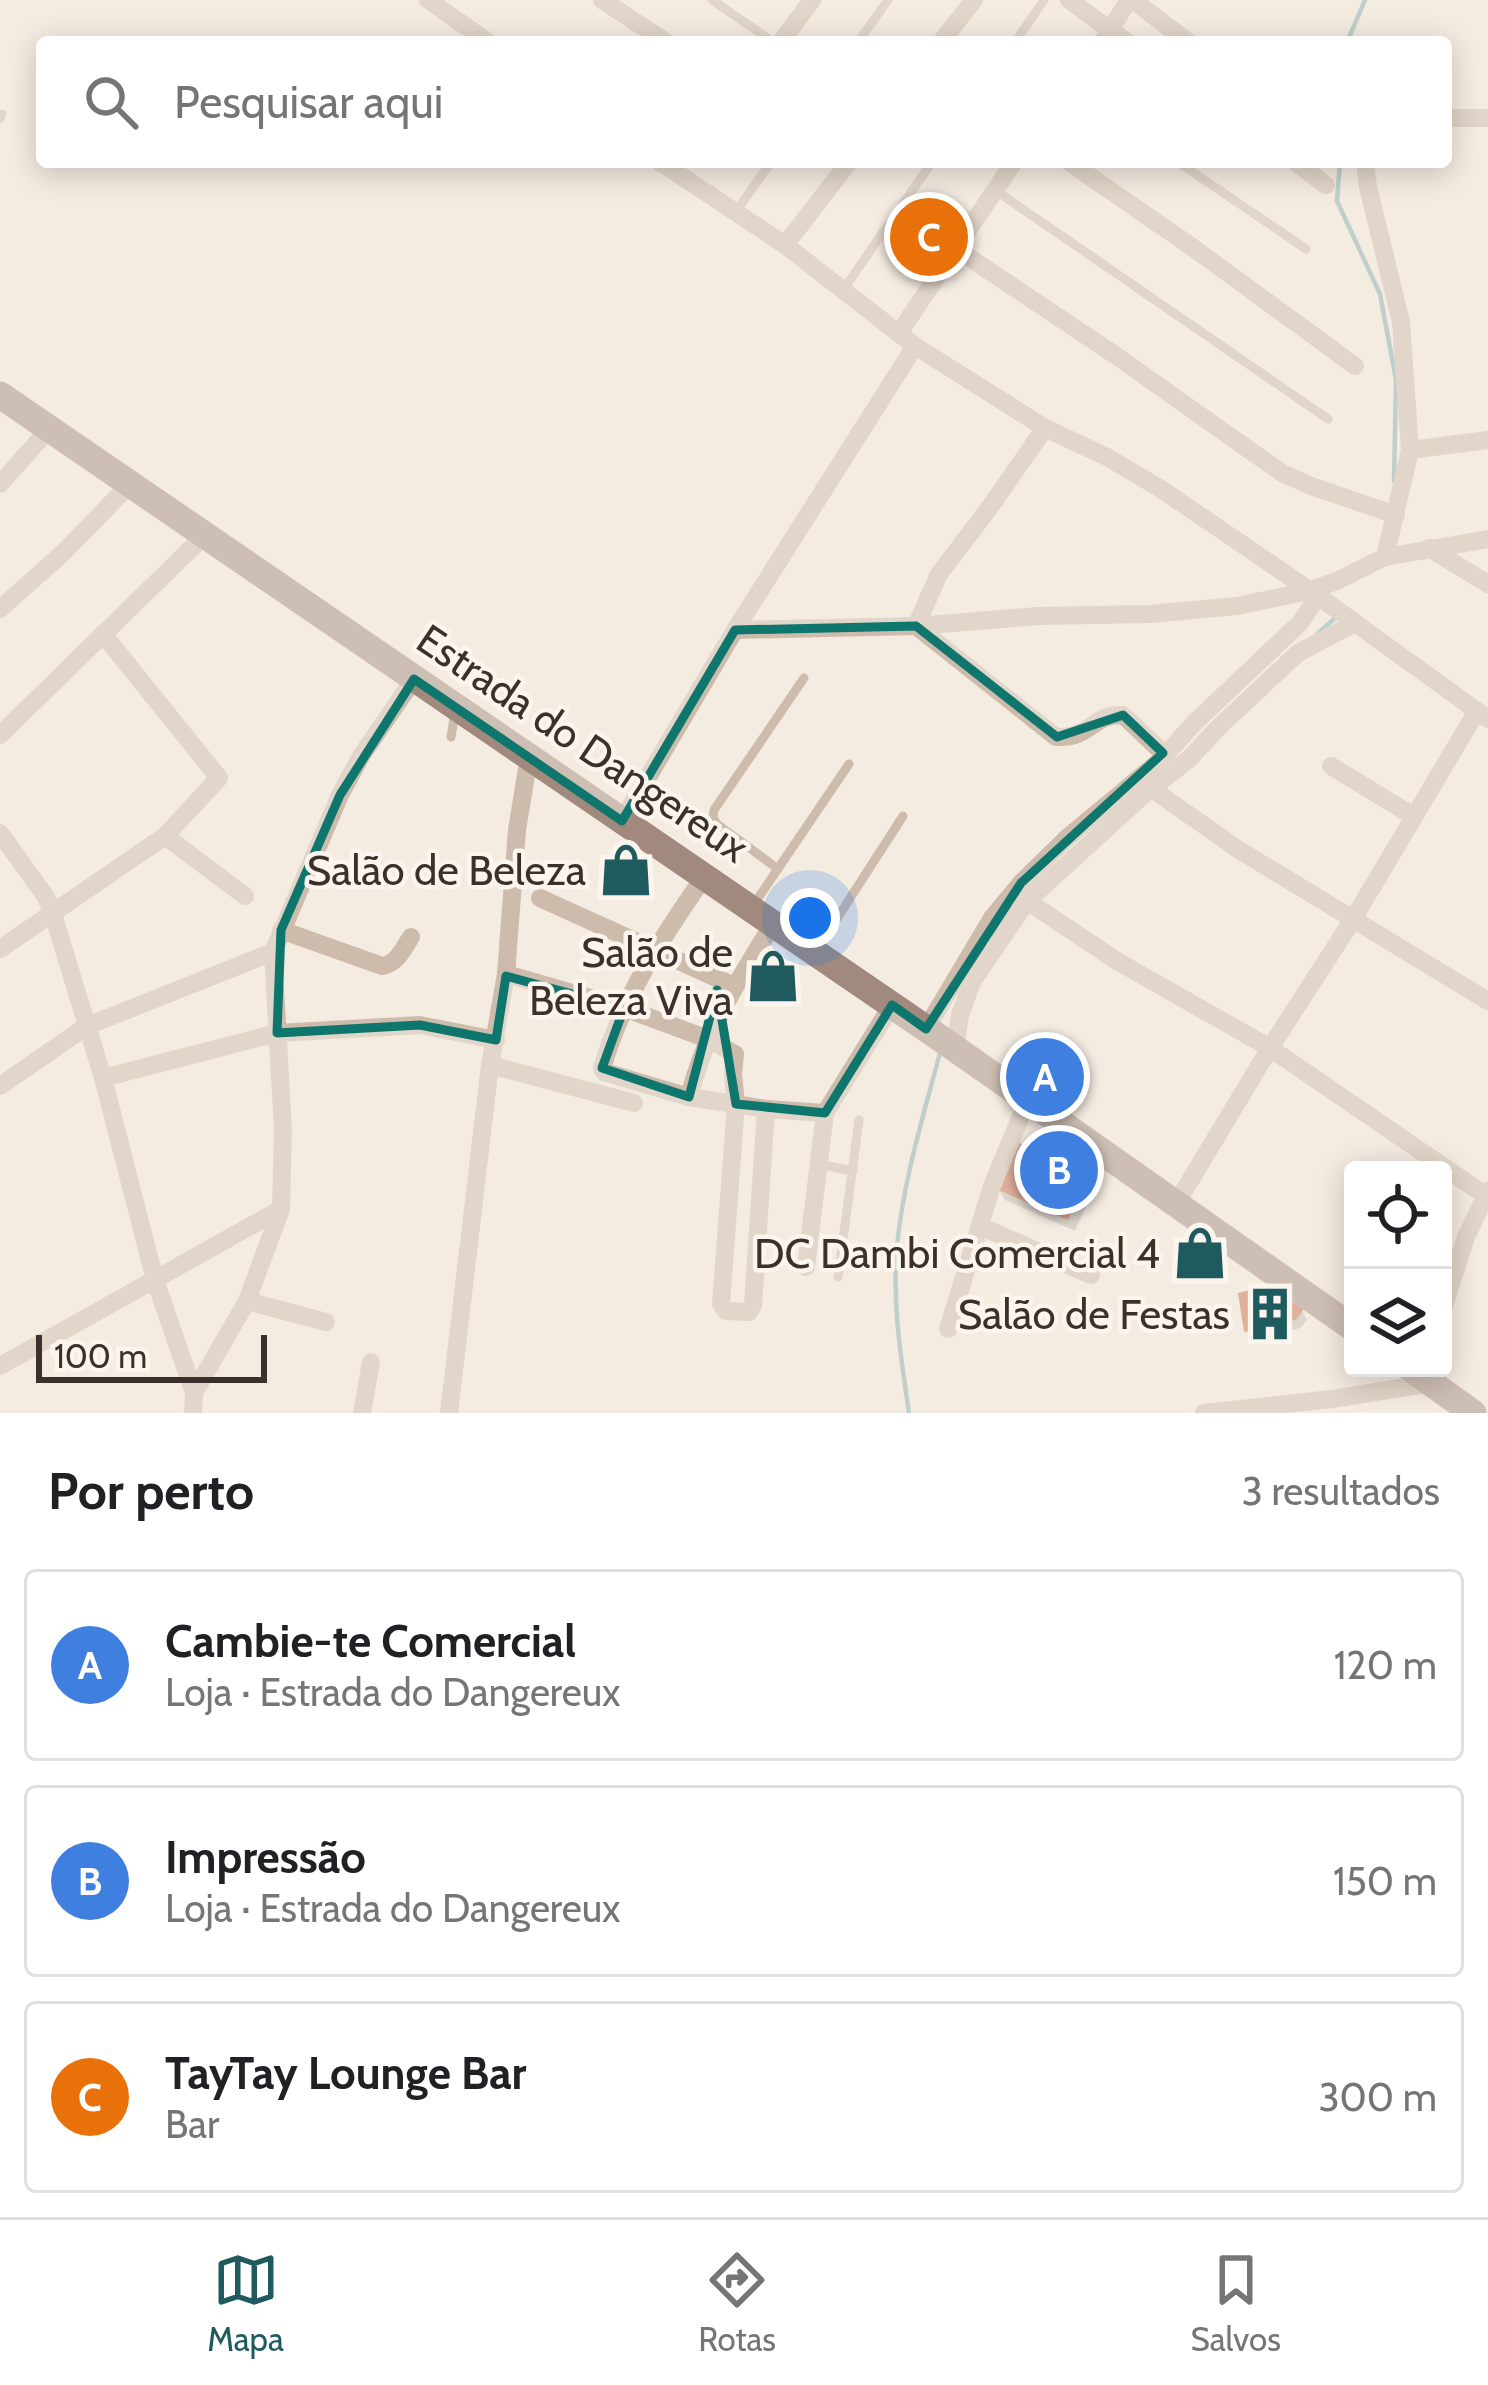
<!DOCTYPE html>
<html lang="pt">
<head>
<meta charset="utf-8">
<style>
  :root { --surface:#fff; --page:#f2f2f2; --text:#202124; --muted:#757577; --line:#e0e0e0; --accent:#1f5a5e }
  body { margin:0; font-family:Cabin,sans-serif; background:var(--page); color:var(--text) }
  .controls { position:absolute; right:36px; bottom:36px; display:grid; overflow:hidden; border-radius:12px; box-shadow:0 6px 30px #0003 }
  .controls button { width:108px; height:108px; display:grid; place-items:center; padding:0; border:0; border-bottom:3px solid var(--line); background:var(--surface); color:var(--text); font:60px sans-serif }
  .scale { position:absolute; left:36px; bottom:30px; width:231px; box-sizing:border-box; padding-left:12px; border:6px solid #3b302b; border-top:0; font-size:33px; line-height:42px; white-space:nowrap; color:#3b302b; -webkit-text-stroke:9px #fbf5ee; paint-order:stroke }
  .you { position:absolute; left:810px; top:918px; width:42px; height:42px; margin:-30px; border:9px solid #fff; border-radius:50%; background:#1a73e8; box-shadow:0 0 0 18px #1a73e833 }
  .badge { display:grid; place-items:center; width:78px; height:78px; border-radius:50%; background:var(--accent); color:#fff; font-size:39px; font-weight:700 }
  .pin { position:absolute; translate:-50% -50%; border:6px solid #fff; box-shadow:0 3px 12px #0006 }
  .list { margin:0; padding:0; list-style:none }
  h2 { display:flex; justify-content:space-between; align-items:center; height:156px; margin:0; padding:0 48px; font-size:51px }
  h2 small { font-size:39px; font-weight:400; color:var(--muted) }
  .list li { display:grid; grid-template-columns:78px 1fr auto; gap:36px; align-items:center; box-sizing:border-box; height:192px; margin:0 24px 24px; padding:0 24px; border:3px solid var(--line); border-radius:12px }
  .list b { display:block; font-size:45px; white-space:nowrap }
  .list p { margin:0; font-size:39px; white-space:nowrap; color:var(--muted) }
  .list em { font-size:39px; font-style:normal; color:var(--muted) }
  .icon { flex:none; width:66px; height:66px; fill:none; stroke:currentColor; stroke-width:2; stroke-linecap:round; stroke-linejoin:round }
  .map { position:relative; flex:none; width:1488px; height:1413px; overflow:hidden }
  .search { position:absolute; background:var(--surface); box-shadow:0 6px 30px #0003; left:36px; right:36px; top:36px; height:132px; display:flex; align-items:center; gap:30px; box-sizing:border-box; padding:0 42px; border-radius:12px; color:var(--muted); font-size:45px }
  .sheet { height:804px; background:var(--surface) }
  nav { display:flex; justify-content:space-around; align-items:center; box-sizing:border-box; height:168px; border-top:3px solid var(--line); background:var(--surface); font-size:33px; color:var(--muted) }
  nav a { display:grid; justify-items:center; gap:6px }
  nav .on { color:var(--accent) }
  .map>svg:first-child { display:block }
  .shadow { fill:#0003 }
  .lines { fill:none; stroke-linecap:round; stroke-linejoin:round }
  .stream { stroke:#7fb0b2; stroke-width:4.5 }
  .building { fill:#c8694b }
  .service { stroke:#cdbbac; stroke-width:9 }
  .minor { stroke:#cdbbac; stroke-width:18 }
  .secondary { stroke:#a18a7d; stroke-width:27 }
  .marked { fill:none; stroke:#0f766e; stroke-width:9; stroke-linejoin:round }
  .labels { text-anchor:middle; stroke-width:9; stroke-linejoin:round; paint-order:stroke }
  .street-label { font-size:42px; fill:#3b302b; stroke:#fbf5ee }
  .poi-label { font-size:42px; fill:#3b302b; stroke:#fbf5ee; text-anchor:end }
</style>
</head>
<body>
<div class="map">
<svg width="1488" height="1413" viewBox="0 0 1488 1413">
  <rect width="100%" height="100%" fill="#f4ebe1"/>
  <g class="shadow">
    <path d="M1083 1184 1090 1197 1075 1231 1005 1200 998 1188Z"/>
    <path d="M1241 1295 1302 1311 1307 1320 1300 1328 1252 1340 1246 1331Z"/>
  </g>
  <g class="lines">
    <g class="stream">
      <path d="M1347 42 1365 0"/>
      <path d="M1340 162 1337 201 1380 294 1396 380 1394 481"/>
      <path d="M1317 634 1335 618"/>
      <path d="M993 935 1011 911"/>
      <path d="M909 1413C901 1358 892 1303 897 1247 903 1180 924 1114 941 1049"/>
    </g>
  </g>
  <g class="building">
    <path d="M1013 1139 1085 1182 1068 1220 994 1188Z"/>
    <path d="M1258 1288 1275 1292 1304 1309 1296 1320 1244 1332 1238 1293Z"/>
  </g>
  <g class="lines">
    <g class="service">
      <path d="M712 0 773 42"/>
      <path d="M858 42 888 0"/>
      <path d="M1015 42 1044 0"/>
      <path d="M0 118 2 114"/>
      <path d="M1178 162 1306 249"/>
      <path d="M995 190 1328 419"/>
      <path d="M735 213 771 162"/>
      <path d="M843 290 932 162"/>
      <path d="M451 737 455 713"/>
      <path d="M778 869 717 824 713 818 714 810 804 678"/>
      <path d="M754 904 849 764"/>
      <path d="M818 948 903 816"/>
      <path d="M818 1164 853 1171"/>
      <path d="M838 1277 859 1120"/>
    </g>
    <g class="minor">
      <path d="M428 0 488 42"/>
      <path d="M602 0 666 42"/>
      <path d="M1069 0 1127 42"/>
      <path d="M1133 0 1188 42"/>
      <path d="M781 42 812 0"/>
      <path d="M941 42 974 0"/>
      <path d="M1102 42 1129 0"/>
      <path d="M1446 118H1488"/>
      <path d="M660 162 785 245 915 346 1045 428 1107 457 1161 489 1318 596 1488 719"/>
      <path d="M1069 162 1192 247 1355 366"/>
      <path d="M1295 162 1326 185"/>
      <path d="M1365 162 1368 187 1401 322 1410 450"/>
      <path d="M785 245 849 162"/>
      <path d="M955 248 1115 355 1282 473 1311 486 1396 515"/>
      <path d="M899 333 1014 162"/>
      <path d="M1045 428 990 507 939 574 916 626 1056 737C1091 739 1093 713 1123 715L1163 753V756"/>
      <path d="M0 484 49 429"/>
      <path d="M1429 548 1488 584"/>
      <path d="M1385 557 1410 450 1488 440"/>
      <path d="M0 609 64 552 130 484"/>
      <path d="M735 630 916 626 1038 616 1150 614 1237 606 1309 591 1339 580 1385 557 1488 539"/>
      <path d="M0 735 205 535"/>
      <path d="M1331 766 1413 816"/>
      <path d="M1152 789 1239 850 1488 1001"/>
      <path d="M622 821 735 630 915 346"/>
      <path d="M0 833 46 897 53 914 103 1078 155 1280 194 1393"/>
      <path d="M165 836 245 896"/>
      <path d="M704 877C662 937 623 997 602 1068L604 1072 689 1097 766 1109 825 1113"/>
      <path d="M540 898 734 986"/>
      <path d="M1027 901 1117 961 1270 1048 1485 1195"/>
      <path d="M281 930 382 966C397 964 403 949 411 937"/>
      <path d="M0 949 165 836 219 778 103 634"/>
      <path d="M506 974 624 1008 708 1039 735 1054 733 1074 736 1104 721 1304 726 1311 749 1312 753 1305 766 1109"/>
      <path d="M926 1029 992 918 1021 883 1067 838 1161 760 1195 722 1300 623 1318 596"/>
      <path d="M955 1049 960 1015 972 982 1027 901 1140 798 1189 759 1219 727 1298 653 1355 623"/>
      <path d="M490 1065 634 1103"/>
      <path d="M103 1078 277 1033 420 1025 496 1040"/>
      <path d="M0 1086 87 1026 273 952"/>
      <path d="M689 1097C706 1030 737 982 773 924"/>
      <path d="M1176 1204 1270 1048 1352 921 1477 711"/>
      <path d="M980 1226 1091 1275"/>
      <path d="M806 1267 825 1113 892 1005"/>
      <path d="M247 1301 326 1322"/>
      <path d="M1443 1309 1466 1237 1488 1191"/>
      <path d="M948 1329 992 1186 1028 1099"/>
      <path d="M0 1366 281 1209"/>
      <path d="M193 1413 194 1393 247 1301 281 1209 283 1130 273 952 340 795 361 756 414 679"/>
      <path d="M362 1413 371 1362"/>
      <path d="M449 1413 490 1065 506 974 517 830 529 757"/>
      <path d="M1204 1413 1332 1399 1431 1383 1432 1377"/>
    </g>
    <g class="secondary">
      <path d="M0 395 937 1036 1353 1328"/>
      <path d="M1410 1368 1473 1413"/>
    </g>
  </g>
  <path d="M0 0H1488V1413H0ZM916 626 1057 737 1123 715 1163 753 1021 883 926 1029 892 1005 825 1113 736 1104 717 990 689 1097 602 1068 624 1008 506 976 496 1040 420 1025 277 1033 281 930 340 795 414 679 622 821 735 630Z" fill="#f4ebe1" fill-opacity=".55" fill-rule="evenodd"/>
  <path class="marked" d="M916 626 1057 737 1123 715 1163 753 1021 883 926 1029 892 1005 825 1113 736 1104 717 990 689 1097 602 1068 624 1008 506 976 496 1040 420 1025 277 1033 281 930 340 795 414 679 622 821 735 630Z"/>
  <defs>
    <symbol id="shop-bare" viewBox="-9 -9 18 18"><path d="M-5-2.5h2.3a2.7 3.5 0 0 1 5.4 0H5L5.5 6h-11ZM-1.5-2.5h3a1.5 2.3 0 0 0-3 0Z" fill="#1f5a5e" stroke="#fbf5ee" stroke-width="2.5" paint-order="stroke"/></symbol>
    <symbol id="building-bare" viewBox="-9 -9 18 18"><path d="M-4-6H4V6H1V3H-1V6H-4ZM-2.5-4.3h1.7v1.8h-1.7ZM.8-4.3h1.7v1.8H.8ZM-2.5-1h1.7V.8h-1.7ZM.8-1h1.7V.8H.8Z" fill="#1f5a5e" stroke="#fbf5ee" stroke-width="2.5" paint-order="stroke"/></symbol>
  </defs>
  <g fill-rule="evenodd">
    <use href="#shop-bare" x="588" y="832" width="76" height="76"/>
    <use href="#shop-bare" x="735" y="938" width="76" height="76"/>
    <use href="#shop-bare" x="1162" y="1215" width="76" height="76"/>
    <use href="#building-bare" x="1232" y="1276" width="76" height="76"/>
  </g>
  <g class="labels">
    <g class="street-label">
      <text transform="translate(583 743) rotate(34)" y="15">Estrada do Dangereux</text>
    </g>
    <g class="poi-label">
      <text x="586" y="885">Salão de Beleza</text>
      <text x="733" y="967">Salão de<tspan x="733" dy="48">Beleza Viva</tspan></text>
      <text x="1160" y="1268">DC Dambi Comercial 4</text>
      <text x="1230" y="1329">Salão de Festas</text>
    </g>
  </g>
</svg>
<div class="controls">
<button><svg class="icon" aria-label="locate" viewBox="0 0 24 24"><circle cx="12" cy="12" r="6"/><path d="M12 2v4M12 18v4M2 12h4M18 12h4"/></svg></button>
<button><svg class="icon" aria-label="layers" viewBox="0 0 24 24"><path d="M12 4l9 5-9 5-9-5zM3 14l9 5 9-5"/></svg></button>
</div>
<div class="scale">100 m</div>
<div class="you"></div>
<div class="pin badge" style="left:1045px;top:1077px;background:#3f7fe0">A</div>
<div class="pin badge" style="left:1059px;top:1170px;background:#3f7fe0">B</div>
<div class="pin badge" style="left:929px;top:237px;background:#e8710a">C</div>
<div class="search"><svg class="icon" aria-label="search" viewBox="0 0 24 24"><circle cx="10" cy="10" r="6"/><path d="M15 15l6 6"/></svg>Pesquisar aqui</div>
</div>
<section class="sheet">
<h2>Por perto<small>3 resultados</small></h2>
<ul class="list">
<li><span class="badge" style="background:#3f7fe0">A</span><div><b>Cambie-te Comercial</b><p>Loja · Estrada do Dangereux</p></div><em>120 m</em></li>
<li><span class="badge" style="background:#3f7fe0">B</span><div><b>Impressão</b><p>Loja · Estrada do Dangereux</p></div><em>150 m</em></li>
<li><span class="badge" style="background:#e8710a">C</span><div><b>TayTay Lounge Bar</b><p>Bar</p></div><em>300 m</em></li>
</ul>
</section>
<nav>
<a class="on"><svg class="icon" aria-label="map" viewBox="0 0 24 24"><path d="M3 6l6-2 6 2 6-2v14l-6 2-6-2-6 2zM9 4v14M15 6v14"/></svg>Mapa</a>
<a><svg class="icon" aria-label="directions" viewBox="0 0 24 24"><path d="M12 3l9 9-9 9-9-9zM9 14v-3h6M13 9l2 2-2 2"/></svg>Rotas</a>
<a><svg class="icon" aria-label="saved" viewBox="0 0 24 24"><path d="M7 4h10v16l-5-4-5 4z"/></svg>Salvos</a>
</nav>
</body>
</html>
